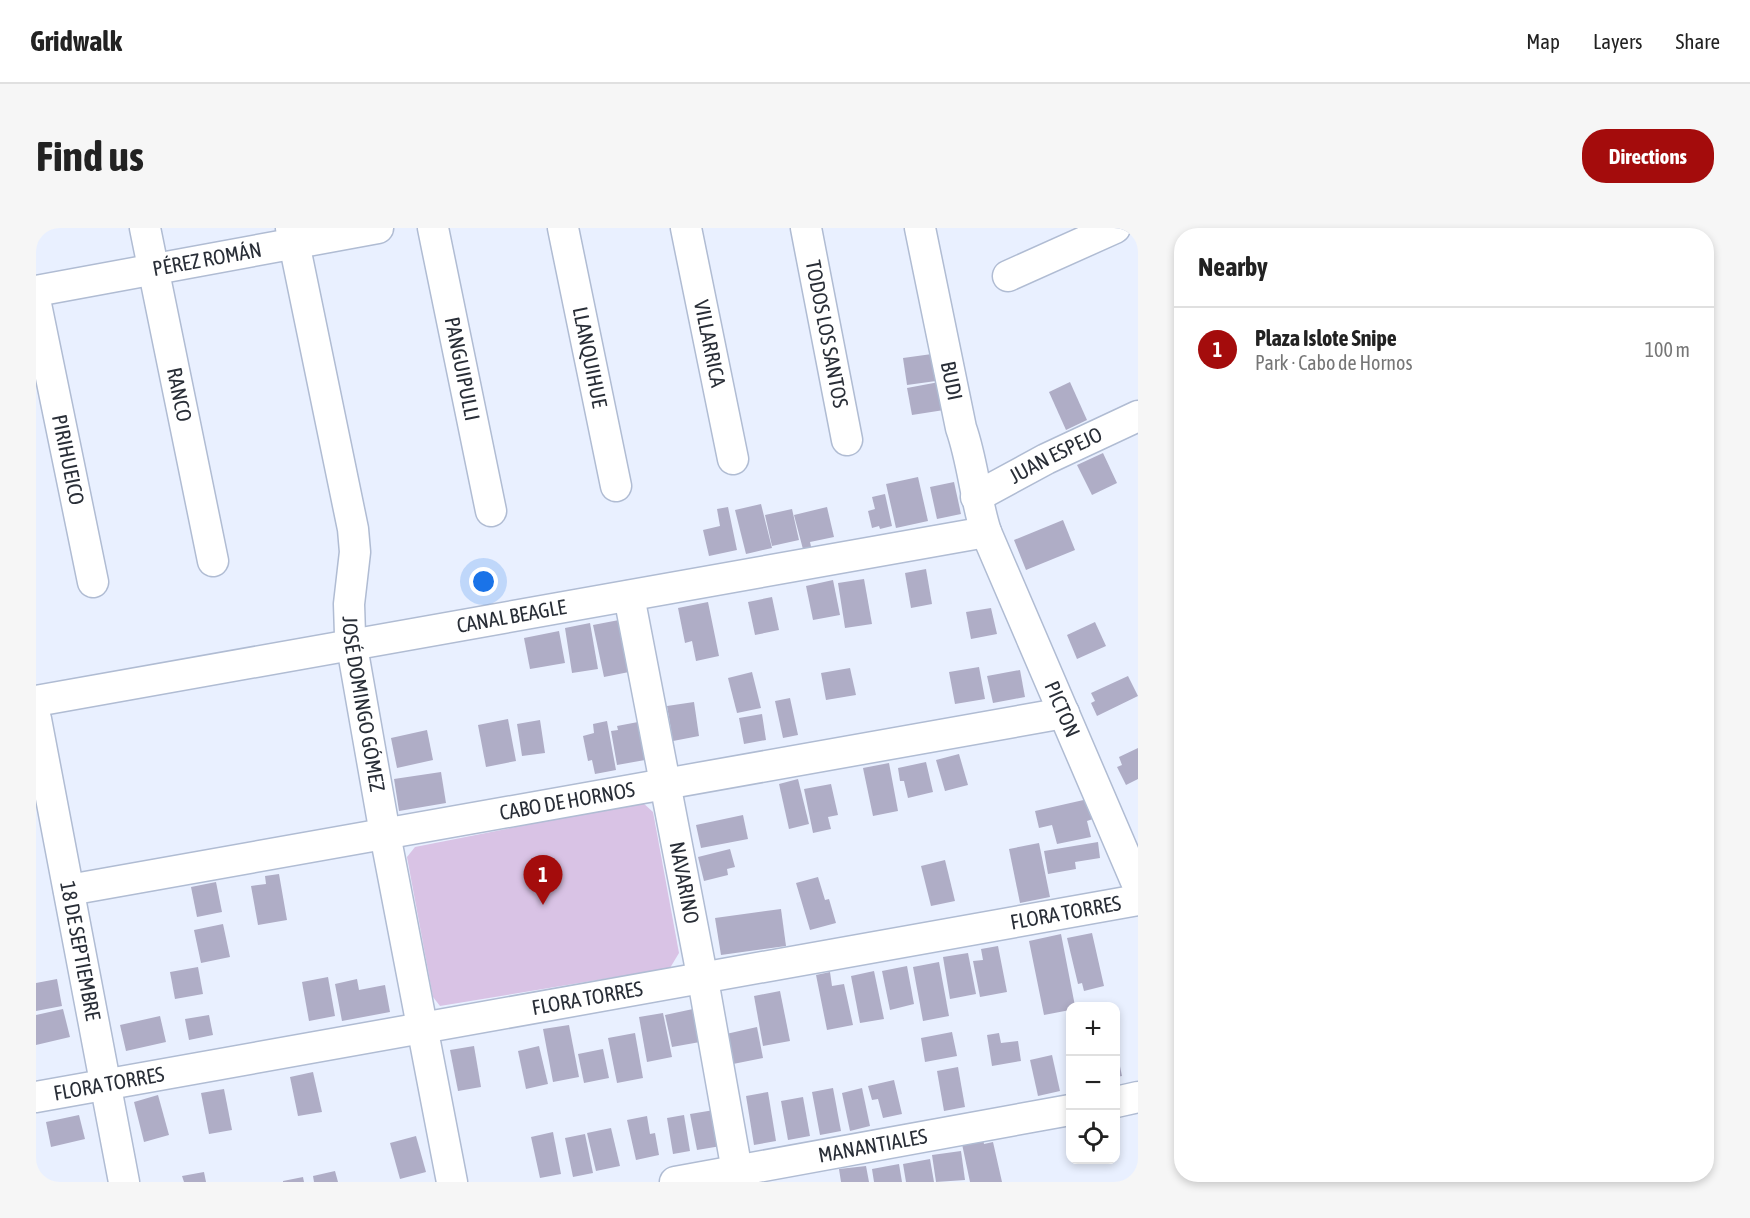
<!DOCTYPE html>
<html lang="en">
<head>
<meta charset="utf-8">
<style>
  :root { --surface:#fff; --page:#f6f6f6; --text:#222; --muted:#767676; --line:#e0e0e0; --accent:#a40c0c }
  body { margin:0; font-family:"Asap Condensed",sans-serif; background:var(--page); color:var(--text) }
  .controls { position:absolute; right:18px; bottom:18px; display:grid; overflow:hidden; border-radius:12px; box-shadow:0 3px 9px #0003 }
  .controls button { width:54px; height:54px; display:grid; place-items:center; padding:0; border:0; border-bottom:2px solid var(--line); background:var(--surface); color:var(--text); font:30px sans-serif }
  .you { position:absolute; left:448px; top:354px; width:21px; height:21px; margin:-15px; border:4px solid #fff; border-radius:50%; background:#1a73e8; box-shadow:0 0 0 9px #1a73e833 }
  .badge { display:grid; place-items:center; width:39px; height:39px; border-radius:50%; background:var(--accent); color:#fff; font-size:20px; font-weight:700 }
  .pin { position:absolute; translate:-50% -50px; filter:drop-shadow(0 2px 3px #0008) }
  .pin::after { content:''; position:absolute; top:32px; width:21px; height:18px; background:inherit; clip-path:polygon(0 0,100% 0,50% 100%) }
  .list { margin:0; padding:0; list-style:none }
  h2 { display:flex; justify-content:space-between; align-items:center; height:78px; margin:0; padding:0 24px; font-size:26px }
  h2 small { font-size:20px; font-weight:400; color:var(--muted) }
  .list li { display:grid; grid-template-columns:39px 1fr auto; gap:18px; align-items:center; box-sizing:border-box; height:84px; padding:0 24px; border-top:2px solid var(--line) }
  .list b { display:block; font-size:22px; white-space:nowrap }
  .list p { margin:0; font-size:20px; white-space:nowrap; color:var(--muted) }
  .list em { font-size:20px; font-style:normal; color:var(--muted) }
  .icon { flex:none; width:33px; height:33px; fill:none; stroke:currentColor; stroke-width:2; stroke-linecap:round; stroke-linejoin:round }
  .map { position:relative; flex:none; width:1102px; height:954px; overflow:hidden; border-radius:24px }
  header { display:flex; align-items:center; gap:36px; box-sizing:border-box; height:84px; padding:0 30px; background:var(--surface); border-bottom:2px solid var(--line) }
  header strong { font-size:28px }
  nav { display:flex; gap:33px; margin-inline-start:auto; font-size:21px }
  .intro { display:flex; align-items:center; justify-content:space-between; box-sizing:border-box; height:144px; padding:0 36px }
  h1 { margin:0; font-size:42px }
  .button { padding:15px 27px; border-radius:24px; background:var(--accent); color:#fff; font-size:21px; font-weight:700 }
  main { display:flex; gap:36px; padding:0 36px }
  aside { flex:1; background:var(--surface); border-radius:24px; box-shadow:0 3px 9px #0003 }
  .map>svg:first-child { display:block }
  .green { fill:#d9c3e5 }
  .building { fill:#afadc6 }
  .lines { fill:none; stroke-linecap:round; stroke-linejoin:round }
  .minor-casing { stroke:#b0bcd3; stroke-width:33 }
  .minor { stroke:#fff; stroke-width:30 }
  .labels { text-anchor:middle; stroke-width:5; stroke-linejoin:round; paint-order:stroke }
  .street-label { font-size:21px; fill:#292e37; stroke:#fdfdfd }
</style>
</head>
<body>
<header>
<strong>Gridwalk</strong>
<nav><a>Map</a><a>Layers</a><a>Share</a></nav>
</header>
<div class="intro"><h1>Find us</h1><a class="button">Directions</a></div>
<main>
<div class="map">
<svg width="1102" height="954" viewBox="0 0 1102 954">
  <rect width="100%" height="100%" fill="#e9f0ff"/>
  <path class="green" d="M606 574 617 584 643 725 634 740 404 778 397 769 371 629 379 619Z"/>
  <g class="building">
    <path d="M896 126 900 153 871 157 867 130Z"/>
    <path d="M903 154 908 182 876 187 871 160Z"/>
    <path d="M1034 154 1051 192 1030 202 1013 164Z"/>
    <path d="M1067 225 1081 255 1056 267 1041 237Z"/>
    <path d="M882 249 892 293 860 300 850 256Z"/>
    <path d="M918 254 925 286 901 291 894 259Z"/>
    <path d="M849 266 856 298 844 301 843 298 836 300 832 283 839 281 836 269Z"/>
    <path d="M725 276 736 320 710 326 699 282Z"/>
    <path d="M692 279 701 322 673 328 667 302 684 298 681 281Z"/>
    <path d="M791 279 798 309 774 314 776 323 768 325 758 287Z"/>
    <path d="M756 281 763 312 736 318 729 287Z"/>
    <path d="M1027 292 1039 322 990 342 978 312Z"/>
    <path d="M890 341 896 376 875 380 869 345Z"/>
    <path d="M828 351 836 396 809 400 802 355Z"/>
    <path d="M797 352 804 387 777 392 770 358Z"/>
    <path d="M736 369 743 402 719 407 712 374Z"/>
    <path d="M672 374 683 428 660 433 656 413 649 415 642 380Z"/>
    <path d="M955 380 961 406 935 411 930 384Z"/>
    <path d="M583 392 593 444 568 449 557 397Z"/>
    <path d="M1059 394 1070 418 1041 431 1031 407Z"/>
    <path d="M554 395 562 441 536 445 529 400Z"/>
    <path d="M523 403 529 435 494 441 488 410Z"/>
    <path d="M943 439 949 471 919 476 913 444Z"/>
    <path d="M814 440 820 467 790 472 785 445Z"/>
    <path d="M984 442 989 469 957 475 951 448Z"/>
    <path d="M716 444 725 480 701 485 692 450Z"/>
    <path d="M1092 448 1102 468 1061 488 1055 475 1059 473 1055 465Z"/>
    <path d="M754 470 762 507 747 510 739 473Z"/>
    <path d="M658 474 663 508 637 513 631 478Z"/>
    <path d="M726 486 730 512 708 516 703 490Z"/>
    <path d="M472 491 480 533 450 539 442 497Z"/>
    <path d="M504 492 509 525 486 528 481 496Z"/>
    <path d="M571 493 580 542 559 546 556 532 552 533 547 508 558 505 557 496Z"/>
    <path d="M602 494 609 532 581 537 575 503 582 502 581 498Z"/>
    <path d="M391 502 397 532 361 540 355 510Z"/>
    <path d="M1102 520V551L1090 557 1081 539 1086 537 1083 529Z"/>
    <path d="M923 526 932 557 909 563 900 532Z"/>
    <path d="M890 534 897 564 872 570 868 553H864L862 540Z"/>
    <path d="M853 535 862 583 837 588 827 540Z"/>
    <path d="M405 544 410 575 363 583 358 551Z"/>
    <path d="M762 551 773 596 753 601 743 556Z"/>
    <path d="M795 556 802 587 792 589 795 601 777 605 768 561Z"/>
    <path d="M1052 571 1060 590 1051 593 1055 609 1021 616 1016 597 1003 600 999 583Z"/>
    <path d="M707 587 712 611 665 620 660 597Z"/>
    <path d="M1062 614 1064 630 1039 634 1040 641 1012 646 1008 623Z"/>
    <path d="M1003 615 1014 669 984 675 973 621Z"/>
    <path d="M694 621 699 639 691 641 692 647 668 653 662 629Z"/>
    <path d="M909 632 919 673 895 678 885 638Z"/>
    <path d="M243 646 251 692 222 697 215 658 230 656 229 648Z"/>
    <path d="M782 649 789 672 793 671 800 695 774 702 760 655Z"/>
    <path d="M180 654 186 684 161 689 155 659Z"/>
    <path d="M745 681 750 718 685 727 679 690Z"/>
    <path d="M187 696 194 729 165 735 158 702Z"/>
    <path d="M1056 705 1068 758 1048 763 1046 755 1042 756 1031 710Z"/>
    <path d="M1025 706 1039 778H1034V782L1008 787 993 713Z"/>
    <path d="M962 718 971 764 944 769 937 733 947 732 945 721Z"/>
    <path d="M932 725 940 766 914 771 907 729Z"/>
    <path d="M903 734 913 788 887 793 877 739Z"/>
    <path d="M871 738 878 776 854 782 846 743Z"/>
    <path d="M162 739 167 766 139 771 134 744Z"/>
    <path d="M838 743 848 791 824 795 815 748Z"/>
    <path d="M794 744 796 758 808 756 817 797 791 802 780 747Z"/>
    <path d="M292 749 299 788 273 793 266 754Z"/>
    <path d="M21 751 26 778 0 783V755Z"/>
    <path d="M321 751 323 762 349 757 354 784 306 793 299 756Z"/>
    <path d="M744 763 754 813 727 818 718 768Z"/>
    <path d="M27 781 34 809 0 817V787Z"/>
    <path d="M657 781 664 814 636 819 629 787Z"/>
    <path d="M627 785 636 829 611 834 603 789Z"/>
    <path d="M173 787 177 807 153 812 149 791Z"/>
    <path d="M124 788 130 814 90 823 84 797Z"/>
    <path d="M533 797 543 849 517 854 507 801Z"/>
    <path d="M721 799 727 830 697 836 690 806Z"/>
    <path d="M916 804 921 828 889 834 885 810Z"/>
    <path d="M599 805 607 850 581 855 572 810Z"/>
    <path d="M963 805 965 815 982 813 985 833 956 838 951 807Z"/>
    <path d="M438 818 445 859 422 863 414 822Z"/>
    <path d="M503 818 512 856 490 861 482 823Z"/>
    <path d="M1080 819 1086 848 1080 849Z"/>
    <path d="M567 821 573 850 548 855 542 826Z"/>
    <path d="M1016 827 1024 863 1002 868 994 832Z"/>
    <path d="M922 839 929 879 908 883 901 843Z"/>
    <path d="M277 844 286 884 262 888 254 849Z"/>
    <path d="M858 852 866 886 847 890 842 871 836 872 832 858Z"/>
    <path d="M797 860 805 903 784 907 776 864Z"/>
    <path d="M826 860 834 898 814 903 806 865Z"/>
    <path d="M188 861 196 902 173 906 165 865Z"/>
    <path d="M732 864 740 913 718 917 710 868Z"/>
    <path d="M122 867 133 907 108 914 98 874Z"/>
    <path d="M767 869 774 908 752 912 745 873Z"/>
    <path d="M678 882 685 918 661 922 654 886Z"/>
    <path d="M43 887 49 911 15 919 10 894Z"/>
    <path d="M648 887 654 923 637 926 631 890Z"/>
    <path d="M611 888 614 906 619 905 623 927 600 932 591 892Z"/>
    <path d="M575 900 584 938 560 943 551 905Z"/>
    <path d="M517 904 525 946 504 950 495 909Z"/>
    <path d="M549 906 557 945 537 949 529 910Z"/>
    <path d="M380 908 390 944 364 951 354 915Z"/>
    <path d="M947 911 948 916 957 914 966 954H934L926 916Z"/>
    <path d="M925 923 929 952 900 954 896 927Z"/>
    <path d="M894 931 898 954H870L867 936Z"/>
    <path d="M863 936 866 954H838L836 941Z"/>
    <path d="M830 938 833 954H805L803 941Z"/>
    <path d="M299 943 302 954H278L277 948Z"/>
    <path d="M168 944 170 954H148L146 948Z"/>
    <path d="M267 949 268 954H247V953Z"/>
  </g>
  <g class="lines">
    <defs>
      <g id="minor">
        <path id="s1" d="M109 0 177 333"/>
        <path id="s2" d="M255 0 317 301 319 324 313 376 314 407 349 606 416 954"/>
        <path id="s3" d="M397 0 455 283"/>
        <path id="s4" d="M527 0 580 258"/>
        <path id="s5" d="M650 0 697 231"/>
        <path id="s6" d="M770 0 811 212"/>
        <path id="s7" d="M884 0 925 200C937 234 939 270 950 304L1102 658"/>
        <path d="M972 48 1079 0"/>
        <path id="s8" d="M0 63 342 0"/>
        <path id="s9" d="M0 76 57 354"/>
        <path id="s10" d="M940 269 1010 231 1102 188"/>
        <path id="s11" d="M593 368 669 763 701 943"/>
        <path id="s12" d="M0 473 950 304"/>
        <path id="s13" d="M0 491 88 954"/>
        <path id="s14" d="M33 662 1028 485"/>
        <path id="s15" d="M0 869 1102 672"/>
        <path d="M1080 874 1102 869"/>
        <path id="s16" d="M639 954 1034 882"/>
      </g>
    </defs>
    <use href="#minor" class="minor-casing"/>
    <use href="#minor" class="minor"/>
  </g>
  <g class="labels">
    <g class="street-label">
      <text dy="7" stroke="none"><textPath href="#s8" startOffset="174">PÉREZ ROMÁN</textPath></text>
      <text dy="7" stroke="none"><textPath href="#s6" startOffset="108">TODOS LOS SANTOS</textPath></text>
      <text dy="7" stroke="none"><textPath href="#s5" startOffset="118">VILLARRICA</textPath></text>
      <text dy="7" stroke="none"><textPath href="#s4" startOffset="132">LLANQUIHUE</textPath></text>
      <text dy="7" stroke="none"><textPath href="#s3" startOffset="144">PANGUIPULLI</textPath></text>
      <text dy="7" stroke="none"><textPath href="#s7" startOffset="156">BUDI</textPath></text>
      <text dy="7" stroke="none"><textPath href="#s1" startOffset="170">RANCO</textPath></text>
      <text dy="7" stroke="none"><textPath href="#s10" startOffset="90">JUAN ESPEJO</textPath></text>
      <text dy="7" stroke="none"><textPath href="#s9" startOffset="159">PIRIHUEICO</textPath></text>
      <text dy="7" stroke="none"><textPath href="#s12" startOffset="483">CANAL BEAGLE</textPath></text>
      <text dy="7" stroke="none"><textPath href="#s2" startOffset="484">JOSÉ DOMINGO GÓMEZ</textPath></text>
      <text dy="7" stroke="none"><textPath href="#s7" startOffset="504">PICTON</textPath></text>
      <text dy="7" stroke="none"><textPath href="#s14" startOffset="506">CABO DE HORNOS</textPath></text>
      <text dy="7" stroke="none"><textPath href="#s11" startOffset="292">NAVARINO</textPath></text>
      <text dy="7" stroke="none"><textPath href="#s15" startOffset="1046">FLORA TORRES</textPath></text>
      <text dy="7" stroke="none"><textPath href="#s13" startOffset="236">18 DE SEPTIEMBRE</textPath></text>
      <text dy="7" stroke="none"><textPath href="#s15" startOffset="560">FLORA TORRES</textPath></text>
      <text dy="7" stroke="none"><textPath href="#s15" startOffset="74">FLORA TORRES</textPath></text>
      <text dy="7" stroke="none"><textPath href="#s16" startOffset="201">MANANTIALES</textPath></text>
    </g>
  </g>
</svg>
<div class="controls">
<button>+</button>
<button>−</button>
<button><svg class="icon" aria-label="locate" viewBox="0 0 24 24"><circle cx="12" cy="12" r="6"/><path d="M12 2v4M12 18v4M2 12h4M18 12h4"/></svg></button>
</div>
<div class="you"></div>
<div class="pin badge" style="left:507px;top:677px">1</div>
</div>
<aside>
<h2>Nearby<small></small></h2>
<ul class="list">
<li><span class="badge">1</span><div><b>Plaza Islote Snipe</b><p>Park · Cabo de Hornos</p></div><em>100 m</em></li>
</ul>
</aside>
</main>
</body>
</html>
